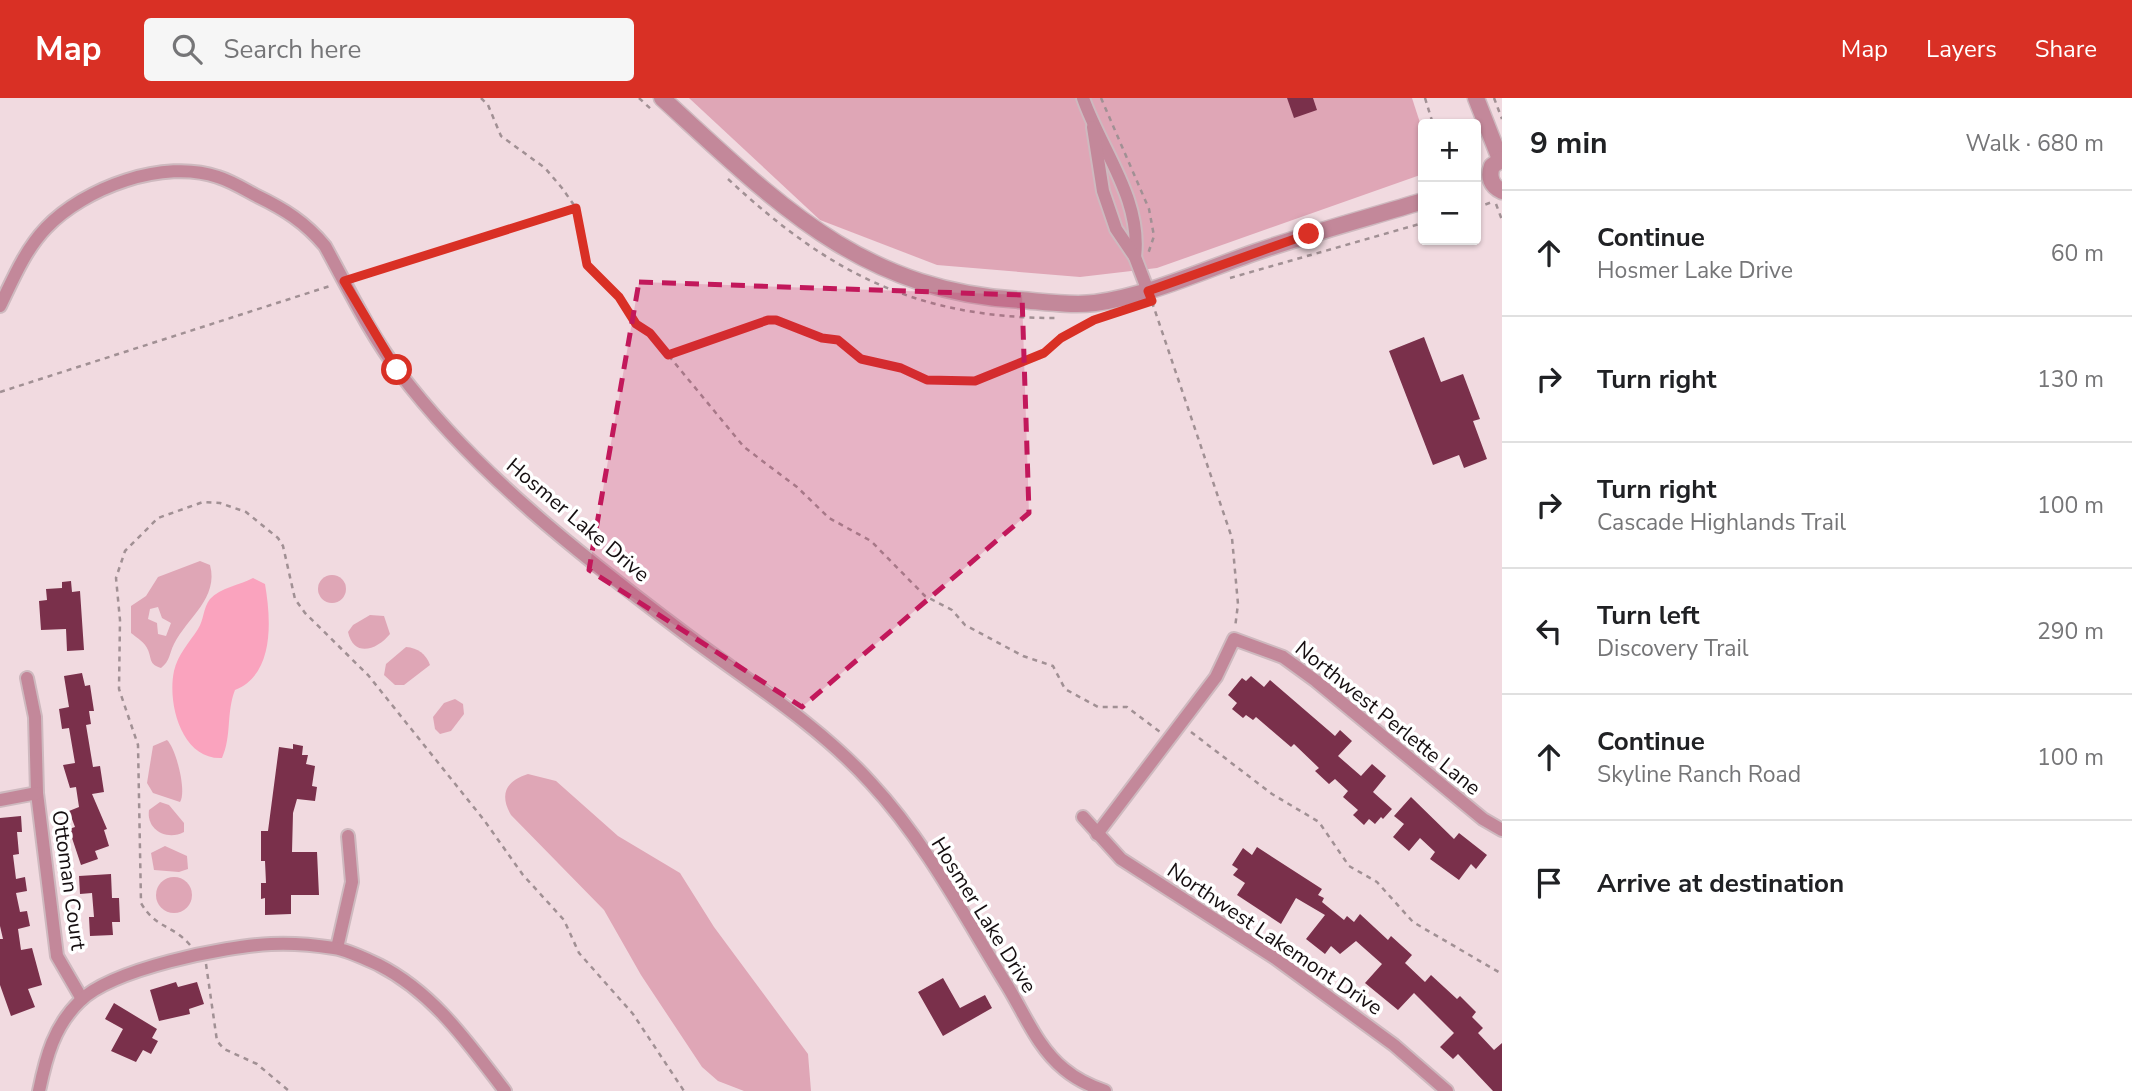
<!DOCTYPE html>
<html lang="en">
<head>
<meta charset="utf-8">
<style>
  :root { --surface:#fff; --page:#f6f6f6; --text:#202124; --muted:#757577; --line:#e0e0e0; --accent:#d93025 }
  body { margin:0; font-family:"Nunito Sans",sans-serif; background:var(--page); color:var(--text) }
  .controls { position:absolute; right:21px; top:21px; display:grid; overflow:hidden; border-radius:7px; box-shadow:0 2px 5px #0004 }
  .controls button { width:63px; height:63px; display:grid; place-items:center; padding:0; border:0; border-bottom:2px solid var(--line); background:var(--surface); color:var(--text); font:35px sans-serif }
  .stop { position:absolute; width:21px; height:21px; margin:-16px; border:5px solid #d93025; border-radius:50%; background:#fff }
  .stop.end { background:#d93025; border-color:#fff; box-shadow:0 2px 7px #0008 }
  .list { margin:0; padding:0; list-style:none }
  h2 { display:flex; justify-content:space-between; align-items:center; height:91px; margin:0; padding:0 28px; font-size:30px }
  h2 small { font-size:23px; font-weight:400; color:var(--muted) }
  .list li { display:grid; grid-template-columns:46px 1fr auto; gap:21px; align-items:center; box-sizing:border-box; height:126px; padding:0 28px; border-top:2px solid var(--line) }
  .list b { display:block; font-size:26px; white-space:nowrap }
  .list p { margin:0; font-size:23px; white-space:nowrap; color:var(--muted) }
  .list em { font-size:23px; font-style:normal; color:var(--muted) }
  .icon { flex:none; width:38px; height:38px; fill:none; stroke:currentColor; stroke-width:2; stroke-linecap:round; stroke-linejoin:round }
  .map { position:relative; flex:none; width:1502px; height:993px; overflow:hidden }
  header { display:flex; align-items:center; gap:42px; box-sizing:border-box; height:98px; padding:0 35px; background:var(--accent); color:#fff }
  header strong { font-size:33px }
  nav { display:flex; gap:38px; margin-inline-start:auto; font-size:24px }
  .search { width:490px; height:63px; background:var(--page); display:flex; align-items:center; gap:18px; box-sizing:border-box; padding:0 24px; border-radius:7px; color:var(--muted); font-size:26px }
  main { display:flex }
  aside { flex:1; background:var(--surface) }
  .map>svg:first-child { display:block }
  .green { fill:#dfa6b6; fill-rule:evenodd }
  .water { fill:#faa3be }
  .building { fill:#7a304b }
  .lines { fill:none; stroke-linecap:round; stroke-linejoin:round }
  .minor-casing { stroke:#ceb9bf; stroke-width:16 }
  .tertiary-casing { stroke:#ceb9bf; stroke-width:19 }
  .path { stroke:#a19094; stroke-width:2.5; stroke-dasharray:5 5; stroke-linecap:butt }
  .minor { stroke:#c3889a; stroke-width:12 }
  .tertiary { stroke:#c3889a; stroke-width:16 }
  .route { stroke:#d93025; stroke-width:9 }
  .marked { fill:#c2185b; fill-opacity:0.2; stroke:#c2185b; stroke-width:5; stroke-dasharray:14 9; stroke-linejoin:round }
  .labels { text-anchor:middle; stroke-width:7; stroke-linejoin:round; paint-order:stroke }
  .street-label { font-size:21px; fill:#150e10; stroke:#fff }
</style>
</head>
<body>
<header>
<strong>Map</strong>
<div class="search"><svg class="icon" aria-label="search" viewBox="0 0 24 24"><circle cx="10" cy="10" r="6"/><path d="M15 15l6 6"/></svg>Search here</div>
<nav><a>Map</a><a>Layers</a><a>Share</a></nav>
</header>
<main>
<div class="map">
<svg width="1502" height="993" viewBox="0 0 1502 993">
  <rect width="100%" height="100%" fill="#f1dae0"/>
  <g class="green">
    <path d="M689 0H1412L1423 34V76L1157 170 1080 179 937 167 820 122Z"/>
    <path d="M200 463 210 467C219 500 187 520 174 546 169 556 170 563 161 570 149 566 152 562 148 552 145 544 137 540 131 535V508L146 498 158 479ZM158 509 162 520 171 525 166 538 158 536 157 525 148 521 150 511Z"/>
    <circle cx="332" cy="491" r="14"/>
    <path d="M370 517 384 518 390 536C377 552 354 560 348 534L353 527Z"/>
    <path d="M406 549C418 550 426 556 430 567L404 587H395L384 577 386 566Z"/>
    <path d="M455 601 463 606 464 616 451 633 440 636 435 631 433 619 444 605Z"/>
    <path d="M167 642C176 650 187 694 180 704L153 695 147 685 153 648Z"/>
    <path d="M528 676 556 683 618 738 680 775 714 829 808 956 811 993H744L718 983 702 969 641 877 604 812 511 717C499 696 506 683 528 676Z"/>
    <path d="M160 704 169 707 184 725V734C167 743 146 732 149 712Z"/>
    <path d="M165 748 187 758 188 771 179 774 154 772 151 755Z"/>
    <circle cx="174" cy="797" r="18"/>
  </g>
  <path class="water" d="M253 480 265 486C271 521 275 576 235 592 226 615 232 638 222 660 182 662 167 606 174 573 178 556 189 545 198 531 204 522 203 510 210 501 220 490 240 487 253 480Z"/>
  <g class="building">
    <path d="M1287 0H1313L1317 12 1294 20Z"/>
    <path d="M1424 239 1441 284 1463 276 1480 321 1473 323 1487 361 1464 370 1459 357 1433 367 1389 253Z"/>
    <path d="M71 483 72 494 80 493 84 552 67 553 66 531 41 532 39 503 47 502 46 491 62 490V484Z"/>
    <path d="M82 575 85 588 90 587 94 613H89L91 626 86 627 93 669 100 668 104 694 92 696 107 731 104 732 109 748 95 753 98 761 81 767 69 731 75 729 69 713 79 709 76 689 70 690 63 667 75 665 69 630 62 631 59 611 69 609 64 578Z"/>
    <path d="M1251 578 1264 589 1270 582 1335 638 1340 632 1352 643 1338 658 1361 678 1372 666 1386 678 1373 694 1392 711 1383 721 1381 719 1375 726 1369 721 1364 727 1353 717 1358 712 1343 699 1348 693 1335 681 1329 686 1315 673 1319 670 1294 646 1291 649 1256 619 1253 622 1246 617 1243 620 1232 611 1237 605 1228 597 1242 580 1246 583Z"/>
    <path d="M293 646 303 648 302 657H308L306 666 315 668 312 688 317 689 315 703 297 701 293 715 292 754H317L319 797H291V816L265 817V800L261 801V785H266L265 763H261V733H268L279 649 293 651Z"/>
    <path d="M1411 699 1454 741 1459 735 1487 757 1476 771 1471 766 1459 782 1430 761 1435 754 1420 740 1409 753 1393 739 1404 726 1394 718Z"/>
    <path d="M21 718 22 734H17L19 756 13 757 16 781 25 779 27 793 16 795 20 814 27 813 30 828 18 831 21 852 32 850 42 887 28 891 35 909 11 918 0 887V841H3L0 828V720Z"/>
    <path d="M1257 749 1322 791 1318 797 1324 800 1322 804 1344 822 1347 818 1354 824 1360 816 1388 842 1391 838 1412 857 1405 865 1425 884 1431 877 1457 901 1460 898 1476 914 1472 919 1483 930 1478 935 1494 952 1502 945V993H1493L1458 956 1453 961 1440 949 1454 935 1414 895 1398 912 1365 885 1382 866 1356 843 1340 856 1331 848 1325 856 1306 841 1325 817 1296 800 1281 826 1237 797 1245 785 1233 777 1238 771 1232 767 1243 750 1252 757Z"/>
    <path d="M111 776 112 800H119L120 824H112L113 837 90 838 89 819H94L92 795 80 796 79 778Z"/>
    <path d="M943 880 960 910 985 897 992 910 943 938 918 894Z"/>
    <path d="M176 884 178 889 197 884 204 906 189 911 190 916 159 923 150 892Z"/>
    <path d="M114 905 157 931 152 940 158 943 151 956 143 952 136 964 111 953 123 931 105 921Z"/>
  </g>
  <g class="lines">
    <defs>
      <g id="minor">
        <path d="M1083 0C1101 52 1142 101 1135 159"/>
        <path d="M1093 29 1103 93 1116 131 1135 159 1148 193"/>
        <path d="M0 208C13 181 25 152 46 130 84 90 164 60 218 79 231 83 244 91 257 98 284 111 305 124 325 148 348 190 370 236 399 274 476 376 582 458 684 535 746 582 818 626 871 685 926 744 966 821 1008 889 1025 917 1038 950 1064 971 1076 981 1090 988 1105 993"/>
        <path d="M27 580 35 619 37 695 57 858 82 901"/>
        <path d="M0 702 37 695"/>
        <path d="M1083 719 1121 761 1275 860 1394 947 1447 993"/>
        <path d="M1097 736 1216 579 1234 541 1283 559 1316 583 1483 721 1502 732"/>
        <path d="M337 850 352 784 348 738"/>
        <path d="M39 993C46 959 54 928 80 903 112 871 225 848 271 846 291 845 315 847 334 850 348 852 366 861 379 867 434 895 469 946 505 993"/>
      </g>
      <g id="tertiary">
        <path d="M662 0C775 103 859 193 1021 202 1045 204 1072 208 1095 205 1151 197 1204 172 1256 154 1311 135 1367 120 1423 103"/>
        <path d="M1476 0 1500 61"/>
        <path d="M1502 61 1492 68C1488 79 1491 88 1502 93"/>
      </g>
    </defs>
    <use href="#minor" class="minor-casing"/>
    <use href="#tertiary" class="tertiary-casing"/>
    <g class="path">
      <path d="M481 0 488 7 501 38 545 70 562 90 576 110 587 167 619 199 636 226 650 235 744 349 797 389 829 420 871 443 925 498 952 512 965 527 1023 558 1053 568 1065 591 1098 609H1127L1160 634"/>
      <path d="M639 0 653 13"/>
      <path d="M1101 0 1149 111 1154 138 1148 156"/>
      <path d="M1425 0 1433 26"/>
      <path d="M1494 0 1502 21"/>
      <path d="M728 81C829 175 916 220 1056 220"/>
      <path d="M1496 106 1502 122"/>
      <path d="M1476 110 1492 104"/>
      <path d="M356 179 576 110"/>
      <path d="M1230 180 1423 125"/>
      <path d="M1152 204 1232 440 1238 506 1235 530"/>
      <path d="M668 257 776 222 822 240 838 242 861 261 901 270 927 282 975 283 1044 255 1061 240 1103 218"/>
      <path d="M0 294 333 187"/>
      <path d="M1191 634 1272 696 1319 724 1349 768 1377 784 1413 824 1502 876"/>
      <path d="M190 847C172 826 156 831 141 805L138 647 119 591 120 522 116 480 125 453 158 420 203 404 220 405 246 414 278 440 283 448 295 501 305 515 368 577 484 722 523 777 564 822 579 855 633 916 684 993"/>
      <path d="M206 866 217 943 224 951 257 966 289 993"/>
    </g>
    <use href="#minor" class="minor"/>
    <use href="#tertiary" class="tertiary"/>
  </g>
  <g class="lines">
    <path class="route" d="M397 272 344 183 576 110 587 167 619 199 636 226 650 235 668 257 768 222H776L822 240 838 242 861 261 901 270 927 282 975 283 1044 255 1061 240 1094 222 1152 203 1148 193 1309 136"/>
  </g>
  <path class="marked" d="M639 184 1022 197 1029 415 802 609 589 472Z"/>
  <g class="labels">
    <g class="street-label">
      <text transform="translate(578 422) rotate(40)" y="7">Hosmer Lake Drive</text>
      <text transform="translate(1388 620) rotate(39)" y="7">Northwest Perlette Lane</text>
      <text transform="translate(69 782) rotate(82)" y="7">Ottoman Court</text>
      <text transform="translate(984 817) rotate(58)" y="7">Hosmer Lake Drive</text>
      <text transform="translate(1275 841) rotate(34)" y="7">Northwest Lakemont Drive</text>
    </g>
  </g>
</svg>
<div class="controls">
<button>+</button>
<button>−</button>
</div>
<div class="stop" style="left:397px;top:272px"></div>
<div class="stop end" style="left:1309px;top:136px"></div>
</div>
<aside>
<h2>9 min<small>Walk · 680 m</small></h2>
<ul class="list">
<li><svg class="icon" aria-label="ahead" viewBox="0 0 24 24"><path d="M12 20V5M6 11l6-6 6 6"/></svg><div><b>Continue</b><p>Hosmer Lake Drive</p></div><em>60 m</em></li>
<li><svg class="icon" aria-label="right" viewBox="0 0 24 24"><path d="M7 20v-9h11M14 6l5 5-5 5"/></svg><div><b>Turn right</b></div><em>130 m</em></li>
<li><svg class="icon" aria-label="right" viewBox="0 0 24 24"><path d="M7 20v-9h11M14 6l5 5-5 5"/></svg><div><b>Turn right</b><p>Cascade Highlands Trail</p></div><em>100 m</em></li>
<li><svg class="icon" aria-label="left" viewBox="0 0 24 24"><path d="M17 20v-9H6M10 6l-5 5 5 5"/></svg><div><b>Turn left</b><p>Discovery Trail</p></div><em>290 m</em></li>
<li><svg class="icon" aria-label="ahead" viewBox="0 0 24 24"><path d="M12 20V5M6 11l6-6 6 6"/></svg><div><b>Continue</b><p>Skyline Ranch Road</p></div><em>100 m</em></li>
<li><svg class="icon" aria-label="arrive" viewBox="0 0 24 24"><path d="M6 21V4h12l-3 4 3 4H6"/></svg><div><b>Arrive at destination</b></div></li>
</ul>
</aside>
</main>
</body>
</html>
